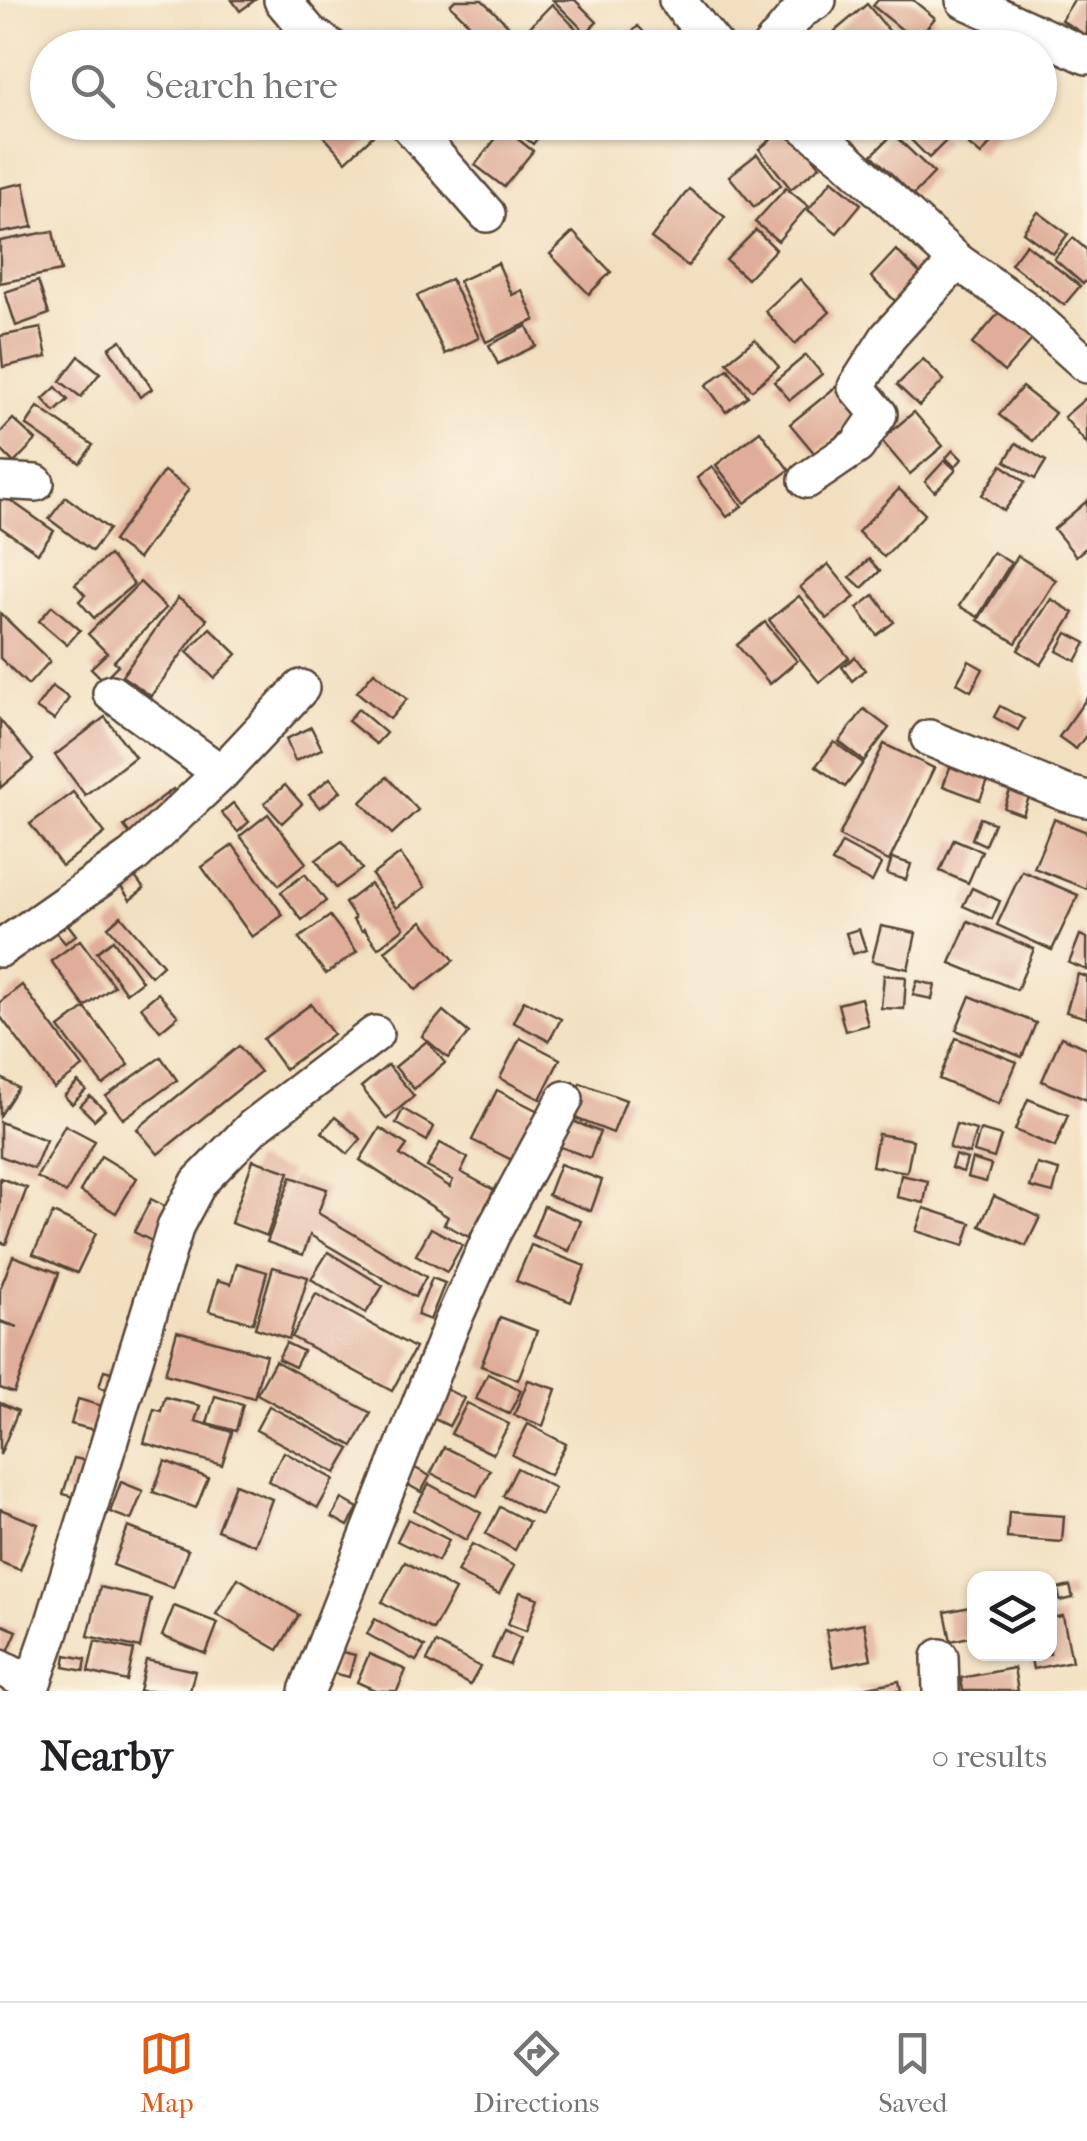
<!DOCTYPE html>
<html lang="en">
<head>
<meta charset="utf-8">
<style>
  :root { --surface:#fff; --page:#f6f6f6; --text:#202124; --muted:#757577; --line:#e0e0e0; --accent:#ea580c }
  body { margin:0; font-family:"IM FELL French Canon",serif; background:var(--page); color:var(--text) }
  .controls { position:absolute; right:30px; bottom:30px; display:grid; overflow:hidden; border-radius:20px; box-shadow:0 2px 8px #0004 }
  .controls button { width:90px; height:90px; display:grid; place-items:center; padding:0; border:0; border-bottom:2px solid var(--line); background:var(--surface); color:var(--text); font:50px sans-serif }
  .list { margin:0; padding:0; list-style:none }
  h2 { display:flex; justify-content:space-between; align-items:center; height:130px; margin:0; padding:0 40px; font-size:42px }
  h2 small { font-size:32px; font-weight:400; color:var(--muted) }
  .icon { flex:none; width:55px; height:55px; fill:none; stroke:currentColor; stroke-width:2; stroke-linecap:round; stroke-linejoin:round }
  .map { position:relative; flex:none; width:1087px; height:1691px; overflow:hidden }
  .search { position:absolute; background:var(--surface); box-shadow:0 2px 8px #0004; left:30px; right:30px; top:30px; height:110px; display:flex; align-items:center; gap:25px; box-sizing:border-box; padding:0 35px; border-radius:55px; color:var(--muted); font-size:38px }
  .sheet { height:310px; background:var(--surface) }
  nav { display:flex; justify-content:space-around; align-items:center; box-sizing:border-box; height:140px; border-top:2px solid var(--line); background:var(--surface); font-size:28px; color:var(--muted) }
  nav a { display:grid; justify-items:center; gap:5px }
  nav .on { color:var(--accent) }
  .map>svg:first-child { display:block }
  .building { fill:#dfad99 }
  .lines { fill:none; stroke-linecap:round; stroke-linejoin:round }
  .minor-casing { stroke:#564536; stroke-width:40 }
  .minor { stroke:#fff; stroke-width:35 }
</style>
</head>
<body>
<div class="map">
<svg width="1087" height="1691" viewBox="0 0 1087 1691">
  <rect width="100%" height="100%" fill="#fcf5e5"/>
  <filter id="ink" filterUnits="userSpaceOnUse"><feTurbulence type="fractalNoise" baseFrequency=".01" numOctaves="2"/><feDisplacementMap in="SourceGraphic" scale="20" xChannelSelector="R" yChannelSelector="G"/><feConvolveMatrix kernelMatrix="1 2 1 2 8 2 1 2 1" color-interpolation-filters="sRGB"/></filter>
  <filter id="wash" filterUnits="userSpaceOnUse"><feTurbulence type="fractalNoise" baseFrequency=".0048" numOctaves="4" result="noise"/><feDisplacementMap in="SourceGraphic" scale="40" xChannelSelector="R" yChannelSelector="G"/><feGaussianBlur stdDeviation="2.25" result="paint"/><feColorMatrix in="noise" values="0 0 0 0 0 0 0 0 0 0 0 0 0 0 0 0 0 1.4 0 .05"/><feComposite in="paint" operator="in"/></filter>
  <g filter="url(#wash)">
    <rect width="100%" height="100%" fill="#f2dfc0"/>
    <g id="blocks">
      <g class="building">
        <path d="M232 0H255L240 11Z"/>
        <path d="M455 0H482L510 27 492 46 450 5Z"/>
        <path d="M553 0H575L597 22 586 33Z"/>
        <path d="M878 0H913L935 18 916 41 873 6Z"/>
        <path d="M1074 0H1087V36L1061 20Z"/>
        <path d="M552 4 595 48H538L524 33Z"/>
        <path d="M867 4 896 39 886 48H849L835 31Z"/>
        <path d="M638 26 659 48H617Z"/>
        <path d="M311 122H367L376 133 346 161Z"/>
        <path d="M504 122H550L533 144Z"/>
        <path d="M893 122H927L946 141 929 158Z"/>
        <path d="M948 122H1008L981 155 945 125Z"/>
        <path d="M788 126 820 166 791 189 759 149Z"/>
        <path d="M504 128 533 151 504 187 475 165Z"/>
        <path d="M893 134 934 173 913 195 872 155Z"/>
        <path d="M757 154 781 185 754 207 729 176Z"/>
        <path d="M832 180 861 204 837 233 808 210Z"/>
        <path d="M24 183 33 227 0 233V188Z"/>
        <path d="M786 188 808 206 778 241 755 222Z"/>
        <path d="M689 189 725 217 688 266 651 238Z"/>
        <path d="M1038 212 1068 234 1053 254 1023 232Z"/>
        <path d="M756 230 776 249 747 279 726 260Z"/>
        <path d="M53 231 61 271 0 283V241Z"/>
        <path d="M573 232 611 272 589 294 550 254Z"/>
        <path d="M1073 238 1087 250V280L1083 284 1054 259Z"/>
        <path d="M1026 244 1080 286 1064 305 1011 264Z"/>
        <path d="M896 250 927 280 901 307 871 277Z"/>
        <path d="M498 263 512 295 522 290 535 320 486 342 459 281Z"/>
        <path d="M451 279 479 338 445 354 417 296Z"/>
        <path d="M800 279 830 312 795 344 765 311Z"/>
        <path d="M38 281 49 314 16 326 5 292Z"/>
        <path d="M1005 306 1037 334 1004 372 972 344Z"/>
        <path d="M527 326 536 346 498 364 489 345Z"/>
        <path d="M41 328 47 357 3 367 0 336Z"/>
        <path d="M755 339 779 367 752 390 727 362Z"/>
        <path d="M121 340 152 389 140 397 109 348Z"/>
        <path d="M806 355 822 374 790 400 774 382Z"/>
        <path d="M79 356 100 373 81 397 60 381Z"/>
        <path d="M923 359 944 380 919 406 897 385Z"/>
        <path d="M728 369 748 396 726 412 706 385Z"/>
        <path d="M843 381 869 411 815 454 790 424Z"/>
        <path d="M56 387 68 400 55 412 43 399Z"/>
        <path d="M1022 387 1055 413 1033 441 999 415Z"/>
        <path d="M1087 397V444L1064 417Z"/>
        <path d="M38 407 93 445 80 463 26 425Z"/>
        <path d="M914 412 943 446 910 474 881 440Z"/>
        <path d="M13 419 36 440 14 463 0 449V433Z"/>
        <path d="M760 431 789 470 745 503 716 465Z"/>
        <path d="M1016 443 1046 461 1035 479 1005 461Z"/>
        <path d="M953 450 962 459 955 467 946 458Z"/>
        <path d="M945 460 956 470 935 492 925 482Z"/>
        <path d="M1002 465 1025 482 1004 511 982 495Z"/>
        <path d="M712 466 742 506 727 517 697 478Z"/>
        <path d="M164 471 189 489 138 559 113 541Z"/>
        <path d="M899 489 925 514 884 557 858 532Z"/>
        <path d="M0 493 54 531 38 553 0 527Z"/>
        <path d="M66 497 109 529 92 551 49 519Z"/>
        <path d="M1087 501V547L1076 556 1054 529Z"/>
        <path d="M993 552 1011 563 978 617 959 606Z"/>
        <path d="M109 555 134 584 94 618 79 601 85 595 75 584Z"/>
        <path d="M1018 556 1056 580 1016 643 978 620Z"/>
        <path d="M869 559 880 571 862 588 850 577Z"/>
        <path d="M828 564 855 597 827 619 800 587Z"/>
        <path d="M140 582 166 608 114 661 118 665 103 680 91 668 107 653 88 634Z"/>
        <path d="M874 595 894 622 877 635 857 608Z"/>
        <path d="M799 596 849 658 819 682 769 620Z"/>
        <path d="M178 598 207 619 151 696 122 676Z"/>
        <path d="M1051 599 1074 613 1041 665 1018 650Z"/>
        <path d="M52 606 80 630 67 645 39 621Z"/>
        <path d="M0 613 50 661 28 685 0 658Z"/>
        <path d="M765 622 797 661 770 684 737 645Z"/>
        <path d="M210 628 237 654 214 678 187 652Z"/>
        <path d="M1067 633 1086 643 1076 661 1057 651Z"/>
        <path d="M855 657 865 670 852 681 842 667Z"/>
        <path d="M969 661 983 669 971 691 957 683Z"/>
        <path d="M374 672 407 699 390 719 357 692Z"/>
        <path d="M52 686 69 698 54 720 36 708Z"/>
        <path d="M1087 698V734L1076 749 1059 737Z"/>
        <path d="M1000 706 1024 719 1018 730 994 717Z"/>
        <path d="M358 709 386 733 376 744 348 721Z"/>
        <path d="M864 709 889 728 864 761 839 742Z"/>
        <path d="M105 717 135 757 85 795 55 755Z"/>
        <path d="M0 720 33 760 0 788Z"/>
        <path d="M311 727 322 749 295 761 286 739Z"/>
        <path d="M834 742 863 763 845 787 816 766Z"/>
        <path d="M884 744 934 768 889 861 839 836Z"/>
        <path d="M952 762 990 776 980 800 943 786Z"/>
        <path d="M387 777 418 810 392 834 361 802Z"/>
        <path d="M330 778 341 791 320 808 309 795Z"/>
        <path d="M285 785 302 804 282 823 264 803Z"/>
        <path d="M1012 785 1031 791 1023 815 1004 808Z"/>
        <path d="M173 789 183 802 134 839 124 826Z"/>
        <path d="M73 792 105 833 62 866 30 824Z"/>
        <path d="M233 803 249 822 238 832 221 813Z"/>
        <path d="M268 814 306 863 279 885 240 836Z"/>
        <path d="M980 818 994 823 985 845 972 839Z"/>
        <path d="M1054 819 1087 832V889L1034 868Z"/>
        <path d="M954 839 982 851 968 883 940 871Z"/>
        <path d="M342 841 362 869 336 888 316 860Z"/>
        <path d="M842 843 881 864 872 882 832 862Z"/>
        <path d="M233 845 283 915 252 937 202 867Z"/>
        <path d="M400 854 425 887 396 908 372 875Z"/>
        <path d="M892 858 911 864 906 880 887 874Z"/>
        <path d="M130 870 144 889 130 900 116 880Z"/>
        <path d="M1022 871 1078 895 1052 950 997 925Z"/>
        <path d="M305 874 326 901 302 920 281 892Z"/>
        <path d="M370 884 404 928 378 948 364 929 362 931 353 920 355 918 345 903Z"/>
        <path d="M972 888 1000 901 992 919 963 906Z"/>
        <path d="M121 916 163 965 151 976 108 927Z"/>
        <path d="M330 916 357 952 326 974 299 938Z"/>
        <path d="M422 921 454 960 416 990 385 951Z"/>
        <path d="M968 921 1034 949 1017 990 950 963Z"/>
        <path d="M66 922 76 935 65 943 55 931Z"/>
        <path d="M881 926 916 933 908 969 872 961Z"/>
        <path d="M859 929 866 950 853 954 846 933Z"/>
        <path d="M1080 935 1087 938V970L1069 963Z"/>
        <path d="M80 940 114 986 85 1007 51 961Z"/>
        <path d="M113 940 142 981 126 993 97 952Z"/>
        <path d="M1078 974 1087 977V1018L1066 1012Z"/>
        <path d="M884 975 906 977 904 1009 881 1008Z"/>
        <path d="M917 981 935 985 932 999 913 995Z"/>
        <path d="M22 985 83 1067 54 1088 0 1016V1002Z"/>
        <path d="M158 993 178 1016 160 1031 141 1007Z"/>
        <path d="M970 996 1036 1023 1022 1057 956 1030Z"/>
        <path d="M861 998 868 1025 845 1031 838 1004Z"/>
        <path d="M524 1000 561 1019 549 1041 513 1022Z"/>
        <path d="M311 1004 333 1034 285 1069 263 1039Z"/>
        <path d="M85 1008 129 1065 103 1085 59 1028Z"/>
        <path d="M443 1011 469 1033 448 1058 422 1036Z"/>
        <path d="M1061 1037 1087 1048V1100L1042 1081Z"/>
        <path d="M520 1038 560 1059 540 1099 500 1078Z"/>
        <path d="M956 1038 1017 1062 999 1104 939 1079Z"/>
        <path d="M427 1041 445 1063 414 1089 395 1067Z"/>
        <path d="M239 1046 260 1072 158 1154 137 1129Z"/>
        <path d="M161 1057 177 1080 123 1119 106 1096Z"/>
        <path d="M388 1065 414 1096 387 1119 361 1087Z"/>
        <path d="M0 1077 18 1088 0 1116Z"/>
        <path d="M78 1082 86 1090 72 1104 64 1096Z"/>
        <path d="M580 1083 626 1100 613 1133 567 1115Z"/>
        <path d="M497 1090 542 1113 516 1162 472 1140Z"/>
        <path d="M90 1096 105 1110 94 1120 80 1106Z"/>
        <path d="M1028 1099 1068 1115 1055 1147 1015 1130Z"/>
        <path d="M403 1109 434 1127 427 1141 396 1123Z"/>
        <path d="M335 1117 361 1139 348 1154 322 1132Z"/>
        <path d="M568 1119 600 1132 590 1158 558 1146Z"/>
        <path d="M0 1122 46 1140 34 1169 0 1156Z"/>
        <path d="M956 1124 976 1130 969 1154 949 1148Z"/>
        <path d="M65 1125 95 1141 66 1193 37 1177Z"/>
        <path d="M380 1128 407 1145 400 1155 450 1187 453 1180 427 1167 440 1143 468 1158 461 1172 494 1190 469 1237 444 1224 448 1217 360 1160Z"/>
        <path d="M980 1130 1001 1136 994 1158 974 1152Z"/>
        <path d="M878 1134 913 1140 907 1172 872 1166Z"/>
        <path d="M955 1155 967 1159 963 1172 951 1168Z"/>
        <path d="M101 1156 137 1178 116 1213 80 1191Z"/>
        <path d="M972 1159 991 1165 986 1182 967 1177Z"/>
        <path d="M253 1160 289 1172 267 1236 231 1223Z"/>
        <path d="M560 1164 602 1180 591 1211 548 1195Z"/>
        <path d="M1037 1164 1059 1170 1053 1193 1030 1187Z"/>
        <path d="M901 1175 928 1181 924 1203 897 1197Z"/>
        <path d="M291 1177 327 1189 318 1213 426 1277 415 1297 310 1235 303 1255 267 1242Z"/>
        <path d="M0 1178 27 1188 6 1244 0 1242Z"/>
        <path d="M994 1196 1040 1217 1026 1246 980 1226Z"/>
        <path d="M151 1199 170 1209 154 1242 134 1232Z"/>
        <path d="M544 1206 581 1221 569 1251 532 1236Z"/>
        <path d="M924 1208 971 1223 964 1246 916 1231Z"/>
        <path d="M53 1213 96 1233 77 1273 33 1254Z"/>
        <path d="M431 1228 462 1245 447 1272 416 1255Z"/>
        <path d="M531 1245 585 1266 571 1302 516 1281Z"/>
        <path d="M328 1252 383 1286 366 1313 311 1279Z"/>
        <path d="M13 1256 59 1273 14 1393 0 1388V1322L18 1327 0 1321V1289Z"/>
        <path d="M237 1263 267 1272 253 1323 209 1311 218 1280 231 1284Z"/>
        <path d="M273 1267 308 1277 289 1339 255 1328Z"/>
        <path d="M432 1278 445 1283 430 1320 417 1315Z"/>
        <path d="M316 1294 415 1348 392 1391 292 1337Z"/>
        <path d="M500 1317 537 1331 518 1380 481 1366Z"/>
        <path d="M177 1331 266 1355 254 1398 165 1374Z"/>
        <path d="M286 1343 303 1351 295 1367 278 1359Z"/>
        <path d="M275 1361 371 1413 353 1446 257 1394Z"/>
        <path d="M104 1370 121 1375 116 1392 99 1387Z"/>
        <path d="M488 1374 521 1390 509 1414 476 1399Z"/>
        <path d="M528 1380 556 1389 543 1426 514 1415Z"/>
        <path d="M444 1388 464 1398 449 1426 430 1417Z"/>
        <path d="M215 1396 243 1404 236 1431 207 1423Z"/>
        <path d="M165 1397 200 1406 195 1421 232 1432 222 1465 144 1443 154 1409 161 1411Z"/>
        <path d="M78 1399 109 1408 102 1432 71 1424Z"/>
        <path d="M0 1403 18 1411 0 1455Z"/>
        <path d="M467 1403 509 1424 493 1454 451 1434Z"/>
        <path d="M269 1406 350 1449 336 1473 256 1430Z"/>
        <path d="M528 1424 566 1444 550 1475 512 1455Z"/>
        <path d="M444 1447 490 1470 477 1496 431 1473Z"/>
        <path d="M284 1452 334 1479 318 1508 268 1481Z"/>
        <path d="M74 1458 96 1463 85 1500 63 1494Z"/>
        <path d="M165 1461 208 1478 196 1508 153 1492Z"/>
        <path d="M415 1468 430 1476 421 1492 407 1484Z"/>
        <path d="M517 1468 555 1488 541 1515 503 1496Z"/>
        <path d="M121 1482 143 1491 131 1520 110 1512Z"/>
        <path d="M235 1484 272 1499 255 1545 217 1530Z"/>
        <path d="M429 1484 481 1513 466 1540 414 1510Z"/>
        <path d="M342 1499 358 1508 348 1526 332 1517Z"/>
        <path d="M500 1507 529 1522 515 1550 486 1534Z"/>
        <path d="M0 1509 38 1524 20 1570 0 1562Z"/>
        <path d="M1009 1512 1064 1516 1062 1542 1007 1538Z"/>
        <path d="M408 1519 449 1540 438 1561 397 1541Z"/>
        <path d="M128 1527 188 1550 173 1588 113 1565Z"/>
        <path d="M472 1544 514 1566 499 1594 457 1572Z"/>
        <path d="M405 1562 455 1590 433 1630 382 1602Z"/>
        <path d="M238 1578 299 1615 278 1650 216 1614Z"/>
        <path d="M1070 1586 1073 1598 1060 1601 1058 1589Z"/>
        <path d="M100 1587 151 1599 140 1648 88 1636Z"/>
        <path d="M520 1592 538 1598 526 1631 508 1624Z"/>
        <path d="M174 1606 218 1623 206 1654 162 1636Z"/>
        <path d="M970 1607 974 1636 951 1641 945 1612Z"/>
        <path d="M1063 1616 1072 1661 1033 1669 1030 1654H1050V1618Z"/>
        <path d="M375 1619 425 1647 416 1661 367 1634Z"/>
        <path d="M864 1623 871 1659 833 1667 826 1630Z"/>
        <path d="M0 1624 17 1631 6 1656 0 1654Z"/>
        <path d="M504 1630 521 1638 509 1665 492 1658Z"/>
        <path d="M95 1641 134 1650 127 1681 88 1672Z"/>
        <path d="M436 1643 480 1667 470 1685 427 1661Z"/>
        <path d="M338 1651 355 1655 349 1677 333 1673Z"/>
        <path d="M369 1654 406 1670 397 1691H377L357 1682Z"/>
        <path d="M66 1655 86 1659 84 1671 64 1667Z"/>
        <path d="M146 1660 195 1671 190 1691H139Z"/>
        <path d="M1014 1668 1018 1691H963L961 1678Z"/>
        <path d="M899 1681 901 1691H857V1689Z"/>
      </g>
    </g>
  </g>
  <g filter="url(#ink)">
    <use href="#blocks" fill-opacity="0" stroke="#564536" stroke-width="2.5"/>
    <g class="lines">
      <defs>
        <g id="minor">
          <path d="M282 0 310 33 332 48"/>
          <path d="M677 0 717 48"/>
          <path d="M964 0 1087 56"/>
          <path d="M769 48 800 11 818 0"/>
          <path d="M406 122 487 214"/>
          <path d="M800 122 846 159 957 261 1024 308 1087 365"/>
          <path d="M807 480 857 446 879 414 856 387 888 337 957 261"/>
          <path d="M0 481 36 483"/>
          <path d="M111 693 221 773"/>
          <path d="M929 738 1065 793 1087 799"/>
          <path d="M0 949 133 856 221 773 301 688"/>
          <path d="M940 1657 941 1691"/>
          <path d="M0 1667 32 1684"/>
          <path d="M30 1691 54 1622 176 1225 199 1182 253 1127 375 1034"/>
          <path d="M307 1691 452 1323 491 1236 565 1099"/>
        </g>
      </defs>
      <use href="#minor" class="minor-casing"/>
      <use href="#minor" class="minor"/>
    </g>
  </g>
</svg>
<div class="controls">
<button><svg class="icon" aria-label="layers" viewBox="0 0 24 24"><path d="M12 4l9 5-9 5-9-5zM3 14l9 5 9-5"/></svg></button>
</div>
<div class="search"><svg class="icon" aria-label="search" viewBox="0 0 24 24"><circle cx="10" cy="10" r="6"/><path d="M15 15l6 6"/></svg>Search here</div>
</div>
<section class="sheet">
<h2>Nearby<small>0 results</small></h2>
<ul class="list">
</ul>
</section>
<nav>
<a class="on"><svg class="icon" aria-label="map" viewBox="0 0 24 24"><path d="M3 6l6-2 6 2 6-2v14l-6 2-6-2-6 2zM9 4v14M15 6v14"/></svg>Map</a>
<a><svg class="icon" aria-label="directions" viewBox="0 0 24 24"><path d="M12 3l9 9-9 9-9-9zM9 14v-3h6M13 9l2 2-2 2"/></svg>Directions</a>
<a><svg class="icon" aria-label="saved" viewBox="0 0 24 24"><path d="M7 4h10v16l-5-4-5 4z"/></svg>Saved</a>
</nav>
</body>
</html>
